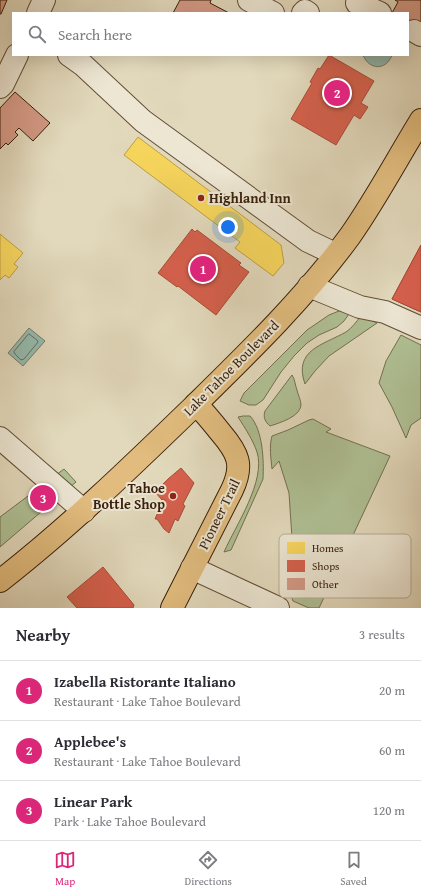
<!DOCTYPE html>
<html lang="en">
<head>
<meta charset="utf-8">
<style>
  :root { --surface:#fff; --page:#f2f2f3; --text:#2b2b33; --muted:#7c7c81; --line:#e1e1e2; --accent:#db2777 }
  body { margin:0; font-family:"Gentium Book Plus",serif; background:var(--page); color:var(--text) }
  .you { position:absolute; left:228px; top:227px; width:14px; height:14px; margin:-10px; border:3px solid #fff; border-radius:50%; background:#1a73e8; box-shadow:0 0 0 6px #1a73e833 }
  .badge { display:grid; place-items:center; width:26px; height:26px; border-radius:50%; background:var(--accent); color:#fff; font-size:13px; font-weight:700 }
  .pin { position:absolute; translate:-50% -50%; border:2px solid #fff; box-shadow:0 1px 4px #0006 }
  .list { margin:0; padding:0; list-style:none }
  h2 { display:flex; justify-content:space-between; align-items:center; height:52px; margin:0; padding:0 16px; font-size:17px }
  h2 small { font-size:13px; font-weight:400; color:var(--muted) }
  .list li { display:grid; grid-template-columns:26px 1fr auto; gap:12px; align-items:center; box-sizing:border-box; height:60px; padding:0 16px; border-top:1px solid var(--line) }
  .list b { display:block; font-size:15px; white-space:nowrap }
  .list p { margin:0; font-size:13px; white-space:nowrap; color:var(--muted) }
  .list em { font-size:13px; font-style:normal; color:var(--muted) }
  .icon { flex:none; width:22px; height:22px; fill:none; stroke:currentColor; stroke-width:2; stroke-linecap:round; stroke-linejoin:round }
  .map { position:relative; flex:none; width:421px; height:608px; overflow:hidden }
  .search { position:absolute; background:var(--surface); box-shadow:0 4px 16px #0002; left:12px; right:12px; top:12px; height:44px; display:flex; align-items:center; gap:10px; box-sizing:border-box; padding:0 14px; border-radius:0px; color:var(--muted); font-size:15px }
  .sheet { height:232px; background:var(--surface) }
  nav { display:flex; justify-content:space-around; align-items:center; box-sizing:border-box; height:56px; border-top:1px solid var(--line); background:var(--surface); font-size:11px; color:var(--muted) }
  nav a { display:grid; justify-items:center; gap:2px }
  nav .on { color:var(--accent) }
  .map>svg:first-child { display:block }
  .green { fill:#afc094; stroke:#747050 }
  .water { fill:#95baae; stroke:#707c6d }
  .homes { fill:#f6d55c; stroke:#bd9e44 }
  .shops { fill:#d6604d; stroke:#a74c39 }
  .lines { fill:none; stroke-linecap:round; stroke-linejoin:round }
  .shore { stroke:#676c5c; stroke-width:1 }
  .building { fill:#d49985; stroke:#391f0b }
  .minor-casing { stroke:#634e37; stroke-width:24 }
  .major-casing { stroke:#391f0b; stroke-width:24 }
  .highway-casing { stroke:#391f0b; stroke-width:24 }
  .minor { stroke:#ece6d3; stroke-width:22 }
  .major { stroke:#e1bc7e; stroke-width:22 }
  .highway { stroke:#e1bc7e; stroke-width:22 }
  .poi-dot { fill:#8f2418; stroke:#ece6d3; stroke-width:1.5 }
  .labels { text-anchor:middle; stroke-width:4; stroke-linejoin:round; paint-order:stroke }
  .poi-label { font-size:14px; font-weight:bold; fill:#391f0b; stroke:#ece6d3; text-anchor:start }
  .street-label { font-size:14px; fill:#391f0b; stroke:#ece6d3 }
  .key { fill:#ece6d3; stroke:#b6aa97; stroke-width:1 }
  .key-label { font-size:11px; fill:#391f0b }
</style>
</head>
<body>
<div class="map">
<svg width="421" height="608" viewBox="0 0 421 608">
  <rect width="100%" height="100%" fill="#e2d9bc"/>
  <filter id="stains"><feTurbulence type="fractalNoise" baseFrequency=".005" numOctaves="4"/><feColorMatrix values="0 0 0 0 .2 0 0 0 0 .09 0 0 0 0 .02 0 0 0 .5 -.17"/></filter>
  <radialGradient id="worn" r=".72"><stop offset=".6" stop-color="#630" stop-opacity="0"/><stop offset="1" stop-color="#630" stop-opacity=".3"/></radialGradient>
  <g class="green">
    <path d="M339 311H351L344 321 337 327 319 335 307 343 294 356 281 372 263 400 256 405H249L240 401 244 393 307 330 329 315Z"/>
    <path d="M361 316 377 323 329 356 315 371 305 384C293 350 323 345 346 332 352 328 356 322 361 316Z"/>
    <path d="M401 335 421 345V418L411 425 406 438 392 407 379 383 386 361Z"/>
    <path d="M292 375C295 379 295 385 297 390 298 395 301 400 301 405 300 417 279 423 270 426 265 422 263 417 265 411Z"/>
    <path d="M243 416H250C263 430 264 461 263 479L231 550 224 552C236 525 266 481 257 452 253 440 245 428 238 417Z"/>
    <path d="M313 419 331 429 326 432 390 456 319 608H309L293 601 283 576 292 538 289 493 279 461 272 469C271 459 269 446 272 436L288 430 309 420Z"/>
    <path d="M64 469 76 482 0 547V517Z"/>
  </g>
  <g class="water">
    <path d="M363 55H392C386 71 369 70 363 55Z"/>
    <path d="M29 328 45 341 23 366 8 353Z"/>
  </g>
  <g class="homes">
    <path d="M138 137 281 245 284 263 273 276 235 248 240 242 124 155Z"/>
    <path d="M0 234 23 253 14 264 18 267 9 278 5 275 0 280Z"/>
  </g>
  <g class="shops">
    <path d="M329 55 374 81 361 103 368 107 360 119 354 115 336 145 291 119 312 83 310 82 318 68 320 69Z"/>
    <path d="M192 229 195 232 197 230 241 263 239 265 249 272 216 315 178 286 177 287 158 273Z"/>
    <path d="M421 245V312L392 299Z"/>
    <path d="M421 245V312L392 299Z"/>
    <path d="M181 468 194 483 183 504 185 506 178 521 175 519 169 533 164 529 157 519H155L158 512H159L165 501 164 499 162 500 156 493 157 492 156 491 168 479Z"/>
    <path d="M103 567 134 605 133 608H77L67 597Z"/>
  </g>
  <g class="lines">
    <path class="shore" d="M29 334 37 340 38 342 24 359 21 360 15 354 14 352Z"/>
  </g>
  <g class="building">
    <path d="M0 0H7L1 14H0Z"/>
    <path d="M180 0H211L210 3 229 13H173Z"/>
    <path d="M395 0H421V23L419 22 408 43V13H392L398 2Z"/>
    <path d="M15 92 50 123 33 141 19 128 15 132 18 135 8 145 6 143 0 149V108Z"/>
  </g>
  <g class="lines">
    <defs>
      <g id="minor">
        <path d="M249 0 273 13"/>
        <path d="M357 3 380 13"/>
        <path d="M38 13 44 0"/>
        <path d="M303 13 305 11 308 13"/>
        <path d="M414 31 421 35"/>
        <path d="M69 55 83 65 143 121 308 241 335 254"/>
        <path d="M0 87 3 84 17 55"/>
        <path d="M309 286 360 307 385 312 421 328"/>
        <path d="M0 438 84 511"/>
        <path d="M192 568 278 608"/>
      </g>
      <path id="major" d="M172 608 232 490C244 465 238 453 221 433 213 423 205 413 196 404"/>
      <path id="highway" d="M0 581C68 528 130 468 192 408 247 354 304 299 350 236 376 199 397 159 421 120"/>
    </defs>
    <use href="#minor" class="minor-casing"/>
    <use href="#major" class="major-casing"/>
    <use href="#highway" class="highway-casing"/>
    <use href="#minor" class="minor"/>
    <use href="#major" class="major"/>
    <use href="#highway" class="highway"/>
  </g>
  <g class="poi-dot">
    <circle cx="201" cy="198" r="4"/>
    <circle cx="173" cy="496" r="4"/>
  </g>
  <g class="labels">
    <g class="poi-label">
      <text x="209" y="203">Highland Inn</text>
      <text x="165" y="493" text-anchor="end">Tahoe<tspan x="165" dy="16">Bottle Shop</tspan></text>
    </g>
    <g class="street-label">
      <text transform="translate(231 368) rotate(-45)" y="5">Lake Tahoe Boulevard</text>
      <text transform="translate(219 514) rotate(-64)" y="5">Pioneer Trail</text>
    </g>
  </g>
  <rect x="279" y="534" width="132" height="64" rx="6" class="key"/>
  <rect x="287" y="542" width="18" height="12" fill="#f6d55c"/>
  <rect x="287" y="560" width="18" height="12" fill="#d6604d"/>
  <rect x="287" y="578" width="18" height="12" fill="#d49985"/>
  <g class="key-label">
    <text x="312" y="552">Homes</text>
    <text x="312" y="570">Shops</text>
    <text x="312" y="588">Other</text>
  </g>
  <rect width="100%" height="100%" filter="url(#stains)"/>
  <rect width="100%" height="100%" fill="url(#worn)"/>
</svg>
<div class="you"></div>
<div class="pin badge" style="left:203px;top:269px">1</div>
<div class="pin badge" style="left:337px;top:93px">2</div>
<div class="pin badge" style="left:43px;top:498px">3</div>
<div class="search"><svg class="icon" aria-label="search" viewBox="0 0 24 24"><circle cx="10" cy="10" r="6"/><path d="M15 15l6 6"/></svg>Search here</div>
</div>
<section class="sheet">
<h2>Nearby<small>3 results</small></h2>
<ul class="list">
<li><span class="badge">1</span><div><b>Izabella Ristorante Italiano</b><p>Restaurant · Lake Tahoe Boulevard</p></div><em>20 m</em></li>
<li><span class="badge">2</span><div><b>Applebee's</b><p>Restaurant · Lake Tahoe Boulevard</p></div><em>60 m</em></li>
<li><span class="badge">3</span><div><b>Linear Park</b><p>Park · Lake Tahoe Boulevard</p></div><em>120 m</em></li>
</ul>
</section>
<nav>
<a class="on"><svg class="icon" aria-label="map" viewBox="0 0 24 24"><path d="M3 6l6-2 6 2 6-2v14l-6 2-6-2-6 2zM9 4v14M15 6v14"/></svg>Map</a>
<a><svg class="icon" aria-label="directions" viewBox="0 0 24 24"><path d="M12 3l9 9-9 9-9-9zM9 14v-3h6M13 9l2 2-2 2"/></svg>Directions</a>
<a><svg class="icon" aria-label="saved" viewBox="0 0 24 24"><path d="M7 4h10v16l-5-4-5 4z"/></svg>Saved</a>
</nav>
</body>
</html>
